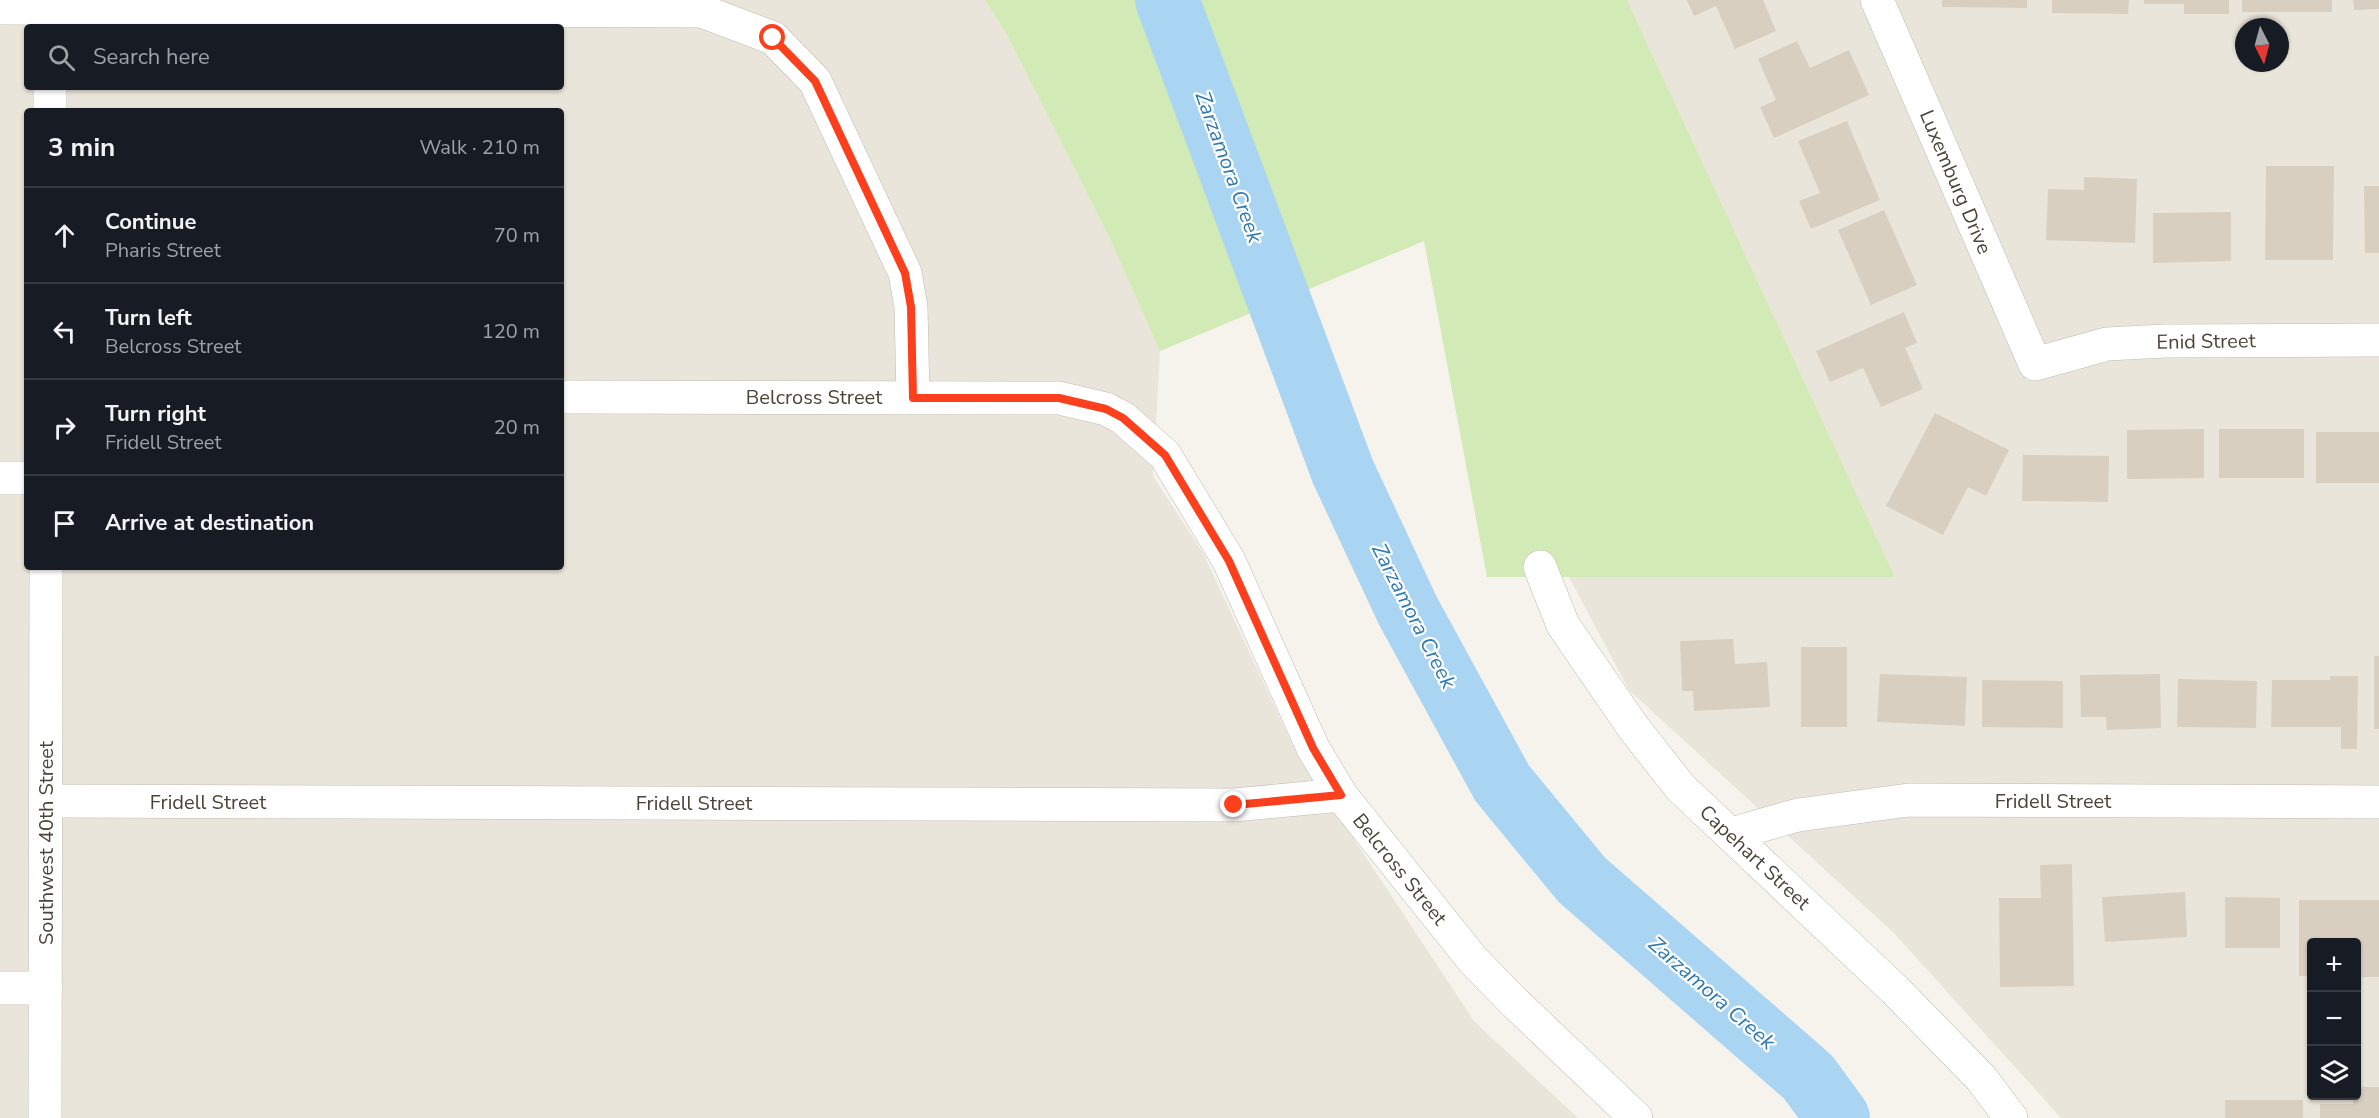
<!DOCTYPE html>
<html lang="en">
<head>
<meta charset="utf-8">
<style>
  :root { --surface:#171b24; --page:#20242c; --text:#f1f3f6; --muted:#9ea1a6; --line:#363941 }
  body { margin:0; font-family:"Nunito Sans",sans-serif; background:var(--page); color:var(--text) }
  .controls { position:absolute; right:18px; bottom:18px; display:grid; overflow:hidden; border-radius:6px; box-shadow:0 2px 4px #0004 }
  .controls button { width:54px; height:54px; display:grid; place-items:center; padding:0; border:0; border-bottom:2px solid var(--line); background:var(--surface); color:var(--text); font:30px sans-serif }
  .compass { position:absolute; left:2235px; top:18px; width:54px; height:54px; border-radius:50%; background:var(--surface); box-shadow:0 2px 4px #0004; rotate:174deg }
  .stop { position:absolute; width:18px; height:18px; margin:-14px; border:4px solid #fc3f1d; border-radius:50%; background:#fff }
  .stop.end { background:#fc3f1d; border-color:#fff; box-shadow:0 2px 6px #0008 }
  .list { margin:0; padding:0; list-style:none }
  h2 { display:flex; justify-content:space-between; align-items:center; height:78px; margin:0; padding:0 24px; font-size:26px }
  h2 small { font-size:20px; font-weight:400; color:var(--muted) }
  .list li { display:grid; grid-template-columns:39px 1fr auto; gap:18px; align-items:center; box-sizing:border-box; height:96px; padding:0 24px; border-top:2px solid var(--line) }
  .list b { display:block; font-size:22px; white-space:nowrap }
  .list p { margin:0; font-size:20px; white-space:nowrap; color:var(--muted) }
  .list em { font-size:20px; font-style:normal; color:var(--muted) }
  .icon { flex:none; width:33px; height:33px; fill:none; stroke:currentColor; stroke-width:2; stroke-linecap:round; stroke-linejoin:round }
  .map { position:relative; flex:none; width:2379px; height:1118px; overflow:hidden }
  .search { position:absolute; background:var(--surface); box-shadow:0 2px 4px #0004; left:24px; top:24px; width:540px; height:66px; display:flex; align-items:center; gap:15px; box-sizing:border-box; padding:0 21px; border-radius:6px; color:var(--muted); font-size:22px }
  .panel { position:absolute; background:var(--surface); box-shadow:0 2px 4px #0004; left:24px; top:108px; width:540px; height:462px; border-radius:6px }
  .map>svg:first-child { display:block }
  .residential { fill:#eae5da; fill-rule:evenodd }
  .green { fill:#d2eab5 }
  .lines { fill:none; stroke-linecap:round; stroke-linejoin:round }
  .river { stroke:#a9d4f2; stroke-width:64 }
  .building { fill:#d8cfc1 }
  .minor-casing { stroke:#c2bbae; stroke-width:34 }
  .minor { stroke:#fff; stroke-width:33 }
  .route { stroke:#fc3f1d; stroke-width:8 }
  .labels { text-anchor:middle; stroke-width:4.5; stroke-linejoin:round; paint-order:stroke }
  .street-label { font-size:20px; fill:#4b4439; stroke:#fff }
  .water-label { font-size:21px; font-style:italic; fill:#2e7ab2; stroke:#fff }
</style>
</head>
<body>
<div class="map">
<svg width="2379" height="1118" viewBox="0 0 2379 1118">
  <rect width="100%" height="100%" fill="#f6f3ec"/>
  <g class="residential">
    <path d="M0 0H985L1006 33 1110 239 1160 351 1153 476 1203 553 1295 750 1474 1021 1578 1118H0ZM27 27H561V87H27ZM27 111H561V567H27Z"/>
    <path d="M1627 0H2379V1118H2061L1894 933 1629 690 1569 577H1895ZM2244 27H2280V63H2244ZM2312 942H2356V1096H2312Z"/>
  </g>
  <path class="green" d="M985 0H1627L1895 577H1487L1424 241 1160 351 1110 239 1006 33Z"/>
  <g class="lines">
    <path class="river" d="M1167 0 1343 472 1408 611 1502 783 1582 880 1808 1077 1838 1118"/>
  </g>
  <g class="building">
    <path d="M1687 0H1763L1776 31 1735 49 1716 6 1694 16Z"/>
    <path d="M1942 0H2027V8L1942 7Z"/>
    <path d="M2052 0H2129L2128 14 2052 13Z"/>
    <path d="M2144 0H2229V14H2184V4H2144Z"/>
    <rect x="2242" y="0" width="90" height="12"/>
    <path d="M2353 0H2379V9L2354 10Z"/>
    <path d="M1797 41 1810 68 1849 50 1869 95 1774 138 1760 107 1776 100 1758 59Z"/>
    <path d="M1847 121 1880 200 1811 229 1799 201 1820 193 1798 141Z"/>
    <path d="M2266 166H2334L2333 260H2265Z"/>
    <path d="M2084 177 2137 179 2135 243 2046 240 2048 189 2084 190Z"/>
    <path d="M2364 186H2379V253H2365Z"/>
    <path d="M1884 210 1917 285 1871 305 1838 230Z"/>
    <path d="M2231 212V261L2153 263V213Z"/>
    <path d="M1904 312 1917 343 1905 348 1923 389 1881 407 1863 368 1830 382 1816 351Z"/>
    <path d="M1935 413 2009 450 1986 496 1968 487 1943 535 1886 506Z"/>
    <path d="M2204 429V478L2127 479V430Z"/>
    <rect x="2219" y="429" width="85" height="49"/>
    <rect x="2316" y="432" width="63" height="51"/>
    <path d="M2023 455 2109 456 2108 502 2022 501Z"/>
    <path d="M1733 639 1735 664 1767 662 1770 707 1694 711 1693 691H1682L1680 641Z"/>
    <rect x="1801" y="647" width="46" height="80"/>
    <rect x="2374" y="656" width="5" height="73"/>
    <path d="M1880 674 1967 677 1965 726 1877 722Z"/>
    <path d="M2160 674 2161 728 2107 730 2106 717H2081L2080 675Z"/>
    <path d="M2330 676H2358L2357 749H2341V727H2271L2272 680H2330Z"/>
    <path d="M2178 679 2257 681 2256 728 2177 727Z"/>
    <path d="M1982 680 2063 681V728L1982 727Z"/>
    <path d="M2072 864 2074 986 2000 987 1999 898H2041L2040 865Z"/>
    <path d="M2185 892 2187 937 2105 942 2102 897Z"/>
    <path d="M2225 897 2280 898V948H2225Z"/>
    <path d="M2299 900H2379V977H2356V942H2312V976H2299Z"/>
    <path d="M2356 1087H2379V1118H2320V1104H2353V1096H2356Z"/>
    <rect x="2225" y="1100" width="78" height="18"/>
  </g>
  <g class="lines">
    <defs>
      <g id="minor">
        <path d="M1877 0 2035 364 2107 344 2165 341 2379 340"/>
        <path d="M0 8 702 11 773 38 815 81 905 273 911 307 913 397"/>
        <path d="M50 87V111"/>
        <path d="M561 397 1059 398 1106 409 1123 418 1165 455 1229 561 1313 748 1341 795 1473 960 1512 1000 1636 1118"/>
        <path d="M0 478H27"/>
        <path d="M1540 567 1563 625 1633 727 1680 787 1895 990 1981 1078 2011 1118"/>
        <path d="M47 801 1234 805 1341 795"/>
        <path d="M1731 834 1798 815 1909 800 2379 802"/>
        <path d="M0 988H46"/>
        <path d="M45 1118 46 567"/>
      </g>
    </defs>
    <use href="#minor" class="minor-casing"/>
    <use href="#minor" class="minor"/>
  </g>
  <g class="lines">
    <path class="route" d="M773 38 815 81 905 273 911 307 913 398H1059L1106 409 1123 418 1165 455 1229 561 1313 748 1341 795 1234 805"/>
  </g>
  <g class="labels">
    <g class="street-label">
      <text transform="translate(1956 182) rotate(67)" y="7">Luxemburg Drive</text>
      <text transform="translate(2206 341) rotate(-1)" y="7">Enid Street</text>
      <text x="814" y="404">Belcross Street</text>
      <text x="2053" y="808">Fridell Street</text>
      <text x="208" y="809">Fridell Street</text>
      <text x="694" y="810">Fridell Street</text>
      <text transform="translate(46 843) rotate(-90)" y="7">Southwest 40th Street</text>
      <text transform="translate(1755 857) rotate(43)" y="7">Capehart Street</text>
      <text transform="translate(1400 869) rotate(51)" y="7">Belcross Street</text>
    </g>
    <g class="water-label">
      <text transform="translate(1229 167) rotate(70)" y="7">Zarzamora Creek</text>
      <text transform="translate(1414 616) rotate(63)" y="7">Zarzamora Creek</text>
      <text transform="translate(1712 993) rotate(41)" y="7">Zarzamora Creek</text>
    </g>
  </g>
</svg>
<div class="controls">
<button>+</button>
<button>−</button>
<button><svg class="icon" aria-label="layers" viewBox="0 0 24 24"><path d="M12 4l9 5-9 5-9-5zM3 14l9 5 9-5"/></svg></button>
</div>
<svg class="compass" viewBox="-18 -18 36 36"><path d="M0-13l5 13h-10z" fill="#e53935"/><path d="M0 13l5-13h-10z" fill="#9ea1a6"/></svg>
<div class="stop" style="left:773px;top:38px"></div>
<div class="stop end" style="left:1234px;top:805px"></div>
<div class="search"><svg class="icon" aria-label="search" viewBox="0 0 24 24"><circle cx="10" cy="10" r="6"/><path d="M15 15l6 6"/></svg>Search here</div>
<section class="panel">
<h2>3 min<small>Walk · 210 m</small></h2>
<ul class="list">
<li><svg class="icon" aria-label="ahead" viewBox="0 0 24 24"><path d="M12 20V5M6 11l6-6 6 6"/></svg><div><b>Continue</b><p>Pharis Street</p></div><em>70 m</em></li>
<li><svg class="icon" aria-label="left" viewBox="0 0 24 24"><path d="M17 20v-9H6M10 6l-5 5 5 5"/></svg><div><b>Turn left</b><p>Belcross Street</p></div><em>120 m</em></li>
<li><svg class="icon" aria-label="right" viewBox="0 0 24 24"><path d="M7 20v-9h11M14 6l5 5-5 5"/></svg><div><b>Turn right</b><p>Fridell Street</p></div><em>20 m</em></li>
<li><svg class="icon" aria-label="arrive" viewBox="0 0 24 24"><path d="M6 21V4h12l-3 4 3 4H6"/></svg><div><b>Arrive at destination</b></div></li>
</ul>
</section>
</div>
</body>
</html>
